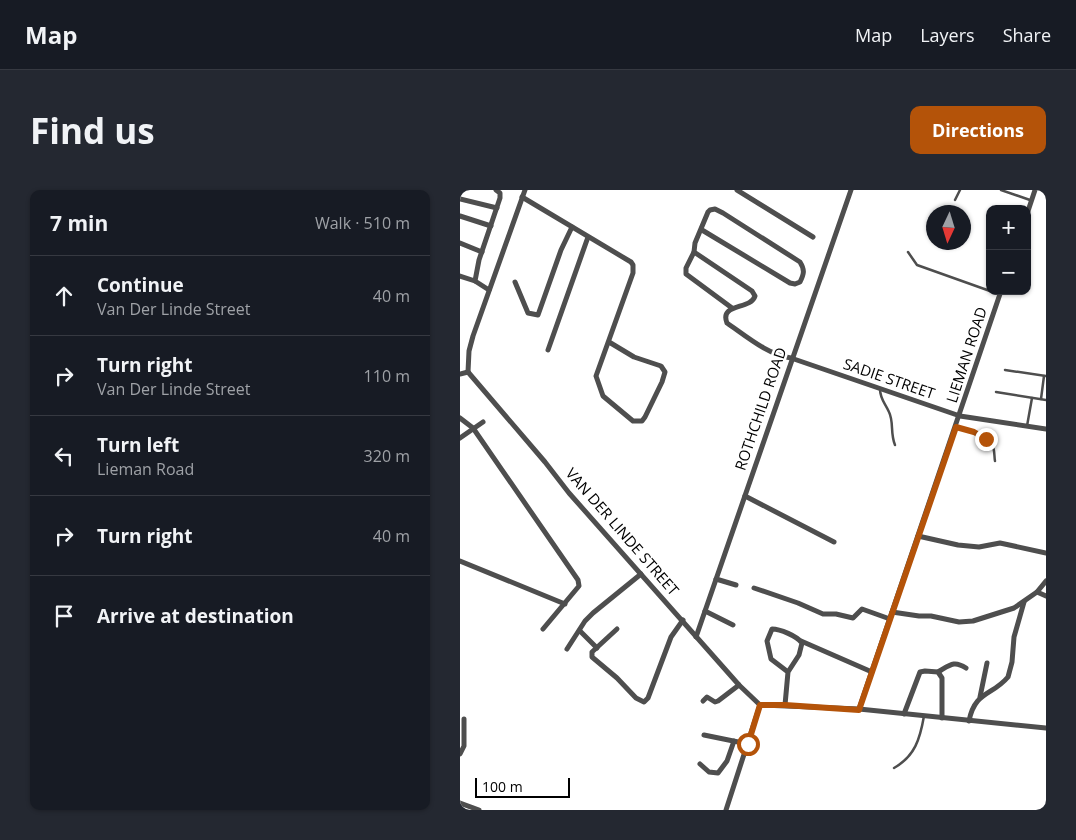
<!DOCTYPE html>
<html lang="en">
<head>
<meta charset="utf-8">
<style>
  :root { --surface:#171b24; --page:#242831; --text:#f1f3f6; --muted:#9ea1a6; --line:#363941; --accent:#b45309 }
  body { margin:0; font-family:"Open Sans",sans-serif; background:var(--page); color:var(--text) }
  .controls { position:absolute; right:15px; top:15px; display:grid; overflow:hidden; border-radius:10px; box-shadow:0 1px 4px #0004 }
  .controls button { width:45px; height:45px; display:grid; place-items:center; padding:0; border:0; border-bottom:1px solid var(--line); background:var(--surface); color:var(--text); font:25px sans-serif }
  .compass { position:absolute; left:466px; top:15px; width:45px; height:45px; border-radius:50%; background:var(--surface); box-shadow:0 1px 4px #0004; rotate:184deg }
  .scale { position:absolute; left:15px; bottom:12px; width:95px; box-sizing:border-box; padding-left:5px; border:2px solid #000; border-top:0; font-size:14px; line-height:18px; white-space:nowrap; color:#000; -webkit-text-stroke:4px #fff; paint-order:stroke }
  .stop { position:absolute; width:15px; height:15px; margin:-11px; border:4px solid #b45309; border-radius:50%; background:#fff }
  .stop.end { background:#b45309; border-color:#fff; box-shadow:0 1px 5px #0008 }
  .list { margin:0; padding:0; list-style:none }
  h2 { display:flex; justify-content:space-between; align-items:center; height:65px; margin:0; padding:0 20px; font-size:21px }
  h2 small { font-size:16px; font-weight:400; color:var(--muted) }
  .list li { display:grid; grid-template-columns:32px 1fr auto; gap:15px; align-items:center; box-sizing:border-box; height:80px; padding:0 20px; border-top:1px solid var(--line) }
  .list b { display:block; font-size:19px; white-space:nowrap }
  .list p { margin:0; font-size:16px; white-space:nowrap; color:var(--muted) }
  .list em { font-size:16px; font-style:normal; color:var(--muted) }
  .icon { flex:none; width:28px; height:28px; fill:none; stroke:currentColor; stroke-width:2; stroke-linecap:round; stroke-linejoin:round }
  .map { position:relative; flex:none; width:586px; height:620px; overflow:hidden; border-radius:10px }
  header { display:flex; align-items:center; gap:30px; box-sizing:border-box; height:70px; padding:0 25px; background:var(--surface); border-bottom:1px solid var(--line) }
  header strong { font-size:24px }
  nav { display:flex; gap:28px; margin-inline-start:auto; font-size:18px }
  .intro { display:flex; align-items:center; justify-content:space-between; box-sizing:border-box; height:120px; padding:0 30px }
  h1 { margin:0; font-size:35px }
  .button { padding:12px 22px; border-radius:10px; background:var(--accent); color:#fff; font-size:18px; font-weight:700 }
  main { display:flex; gap:30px; padding:0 30px }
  aside { flex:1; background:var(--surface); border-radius:10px; box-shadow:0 1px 4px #0004 }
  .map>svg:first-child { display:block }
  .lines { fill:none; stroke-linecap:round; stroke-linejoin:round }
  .lane { stroke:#4e4e4e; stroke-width:2.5 }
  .street { stroke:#4e4e4e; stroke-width:5 }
  .route { stroke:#b45309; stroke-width:6 }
  .labels { text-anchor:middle; stroke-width:5; stroke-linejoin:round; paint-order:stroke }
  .street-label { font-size:15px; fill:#000; stroke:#fff }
</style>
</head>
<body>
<header>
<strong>Map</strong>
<nav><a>Map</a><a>Layers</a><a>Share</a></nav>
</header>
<div class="intro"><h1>Find us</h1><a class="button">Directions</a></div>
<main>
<aside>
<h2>7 min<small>Walk · 510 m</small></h2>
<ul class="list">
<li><svg class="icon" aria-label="ahead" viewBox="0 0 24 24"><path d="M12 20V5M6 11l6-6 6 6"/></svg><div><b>Continue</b><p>Van Der Linde Street</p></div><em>40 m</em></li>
<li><svg class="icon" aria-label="right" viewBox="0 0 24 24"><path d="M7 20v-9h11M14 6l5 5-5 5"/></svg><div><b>Turn right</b><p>Van Der Linde Street</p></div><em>110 m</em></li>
<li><svg class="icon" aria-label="left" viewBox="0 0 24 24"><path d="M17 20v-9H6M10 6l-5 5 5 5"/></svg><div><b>Turn left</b><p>Lieman Road</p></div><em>320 m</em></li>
<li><svg class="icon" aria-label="right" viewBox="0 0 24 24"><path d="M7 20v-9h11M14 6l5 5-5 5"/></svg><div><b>Turn right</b></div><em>40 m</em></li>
<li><svg class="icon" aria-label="arrive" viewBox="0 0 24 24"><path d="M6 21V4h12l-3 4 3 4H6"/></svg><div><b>Arrive at destination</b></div></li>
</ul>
</aside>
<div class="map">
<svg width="586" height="620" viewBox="0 0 586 620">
  <rect width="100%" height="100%" fill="#fff"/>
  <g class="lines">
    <g class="lane">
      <path d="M541 0 570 10"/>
      <path d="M495 10 500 0"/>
      <path d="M448 62 457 75 530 101"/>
      <path d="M545 180 586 186"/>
      <path d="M420 199C420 209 425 213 429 222 434 232 430 243 435 255"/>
      <path d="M536 202 586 210"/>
      <path d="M581 209 584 186"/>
      <path d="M567 236 572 208"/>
      <path d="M496 237C508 240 524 243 532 255 535 259 534 266 535 271"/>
      <path d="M434 578C455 566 460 549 464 526"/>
    </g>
    <g class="street">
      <path d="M277 0 353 47"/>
      <path d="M62 7 171 72 173 75V83L136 186 143 206 173 231H182L185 227 202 192 205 182 201 176 174 167 149 152"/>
      <path d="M0 9 37 18"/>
      <path d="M567 24 575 0"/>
      <path d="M0 26 31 36"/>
      <path d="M242 40 330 93 335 94 340 92C344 84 345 80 340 72L263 23 255 19 250 20 248 22 235 53 234 62 292 101 295 106C291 120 259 113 267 133 286 146 308 165 331 168L500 226 586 239"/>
      <path d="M0 53 22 62"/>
      <path d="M234 62 226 78V84L272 118"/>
      <path d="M0 86 15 91"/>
      <path d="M55 92 68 123 78 125 101 60 112 37"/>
      <path d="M29 100 15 91 19 70 40 8V3L36 0"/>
      <path d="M88 160 128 47"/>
      <path d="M8 182 85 272 109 303 279 495 300 515 266 620"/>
      <path d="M8 182 9 161 13 146 65 0"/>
      <path d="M0 184 8 182"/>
      <path d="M0 228 13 238 118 390 119 396 83 439"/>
      <path d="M0 248 23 232"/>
      <path d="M285 306 374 352"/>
      <path d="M458 346 498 355 519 357 540 353 586 363"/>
      <path d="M0 371 105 414"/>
      <path d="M256 389 276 395"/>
      <path d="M294 398 338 413 363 424H376L393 428 402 419 430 429"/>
      <path d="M577 402 586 406"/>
      <path d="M245 421 273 435"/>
      <path d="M432 422 459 426H471L499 432 513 431 554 418 577 402 586 391"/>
      <path d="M157 439 132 462V467L157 488 176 508 184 512 188 508 211 447 223 430"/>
      <path d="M120 441 137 458"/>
      <path d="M236 447 391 0"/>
      <path d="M341 451 412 482"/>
      <path d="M107 459 125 431 133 423 181 384"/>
      <path d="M478 482C490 475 494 470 506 478"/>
      <path d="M520 507 527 473"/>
      <path d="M243 511 247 507 255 512 258 511 279 495"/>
      <path d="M300 515 399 519 586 538"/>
      <path d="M325 515 328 482 339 465 342 453C337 446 320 439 312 439L307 451 311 469 328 482"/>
      <path d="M399 519 541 101"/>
      <path d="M444 524 460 482 465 481 478 482 482 488V528"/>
      <path d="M509 531C515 501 532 506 548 487L552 472 554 447 564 412"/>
      <path d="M244 545 288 554"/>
      <path d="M0 564 4 556V529"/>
      <path d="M240 574 249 582 258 583 267 571 274 551"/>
      <path d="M0 613 19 620"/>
    </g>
  </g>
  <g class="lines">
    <path class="route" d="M288 554 300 515H325L399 520 496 237 514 242 526 249"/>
  </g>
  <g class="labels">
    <g class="street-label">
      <text transform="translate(507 165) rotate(-72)" y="5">LIEMAN ROAD</text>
      <text transform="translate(429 189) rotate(19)" y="5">SADIE STREET</text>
      <text transform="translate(301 219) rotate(-71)" y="5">ROTHCHILD ROAD</text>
      <text transform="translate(162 342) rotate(49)" y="5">VAN DER LINDE STREET</text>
    </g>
  </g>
</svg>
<div class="controls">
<button>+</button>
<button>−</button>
</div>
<svg class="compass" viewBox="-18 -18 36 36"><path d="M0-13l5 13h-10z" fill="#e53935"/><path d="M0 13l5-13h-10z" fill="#9ea1a6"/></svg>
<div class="scale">100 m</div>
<div class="stop" style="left:288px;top:554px"></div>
<div class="stop end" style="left:526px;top:249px"></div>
</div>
</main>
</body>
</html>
